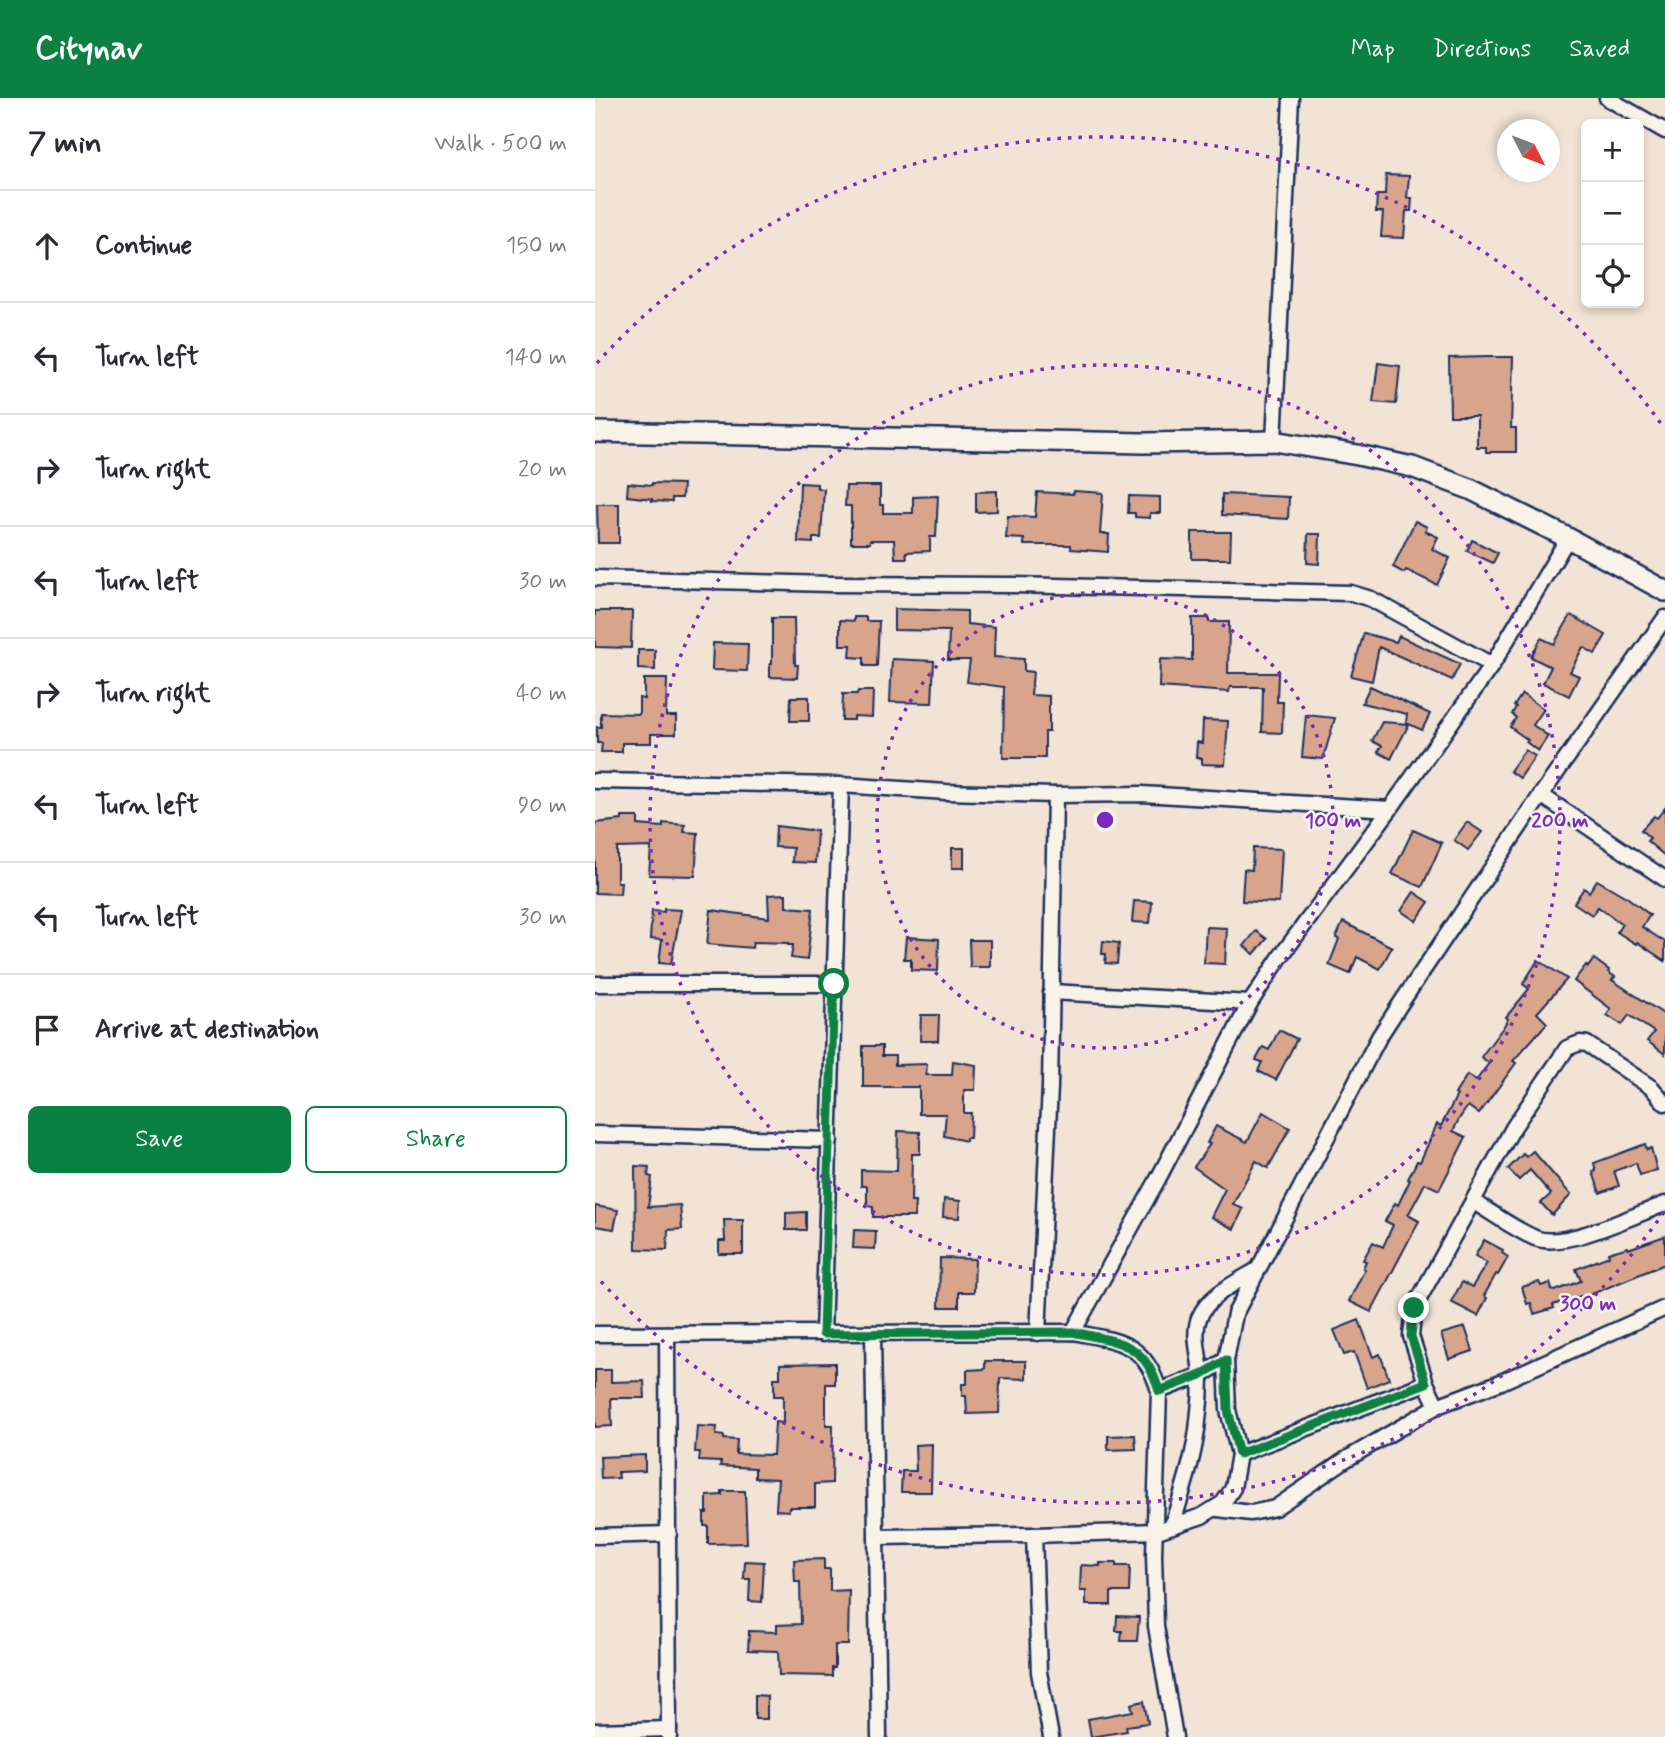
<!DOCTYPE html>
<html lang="en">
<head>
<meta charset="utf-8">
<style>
  :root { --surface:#fff; --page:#f7f7f7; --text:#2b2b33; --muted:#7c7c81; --line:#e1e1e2; --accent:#0b8043 }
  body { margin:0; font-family:Mynerve,sans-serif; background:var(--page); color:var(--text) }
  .controls { position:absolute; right:21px; top:21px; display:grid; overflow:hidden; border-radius:10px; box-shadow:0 4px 10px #0003 }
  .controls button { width:63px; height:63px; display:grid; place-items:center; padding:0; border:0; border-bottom:2px solid var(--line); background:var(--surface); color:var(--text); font:35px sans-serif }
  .compass { position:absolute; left:902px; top:21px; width:63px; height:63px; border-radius:50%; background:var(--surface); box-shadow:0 4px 10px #0003; rotate:132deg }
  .stop { position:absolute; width:21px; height:21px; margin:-16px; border:5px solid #0b8043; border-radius:50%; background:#fff }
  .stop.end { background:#0b8043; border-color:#fff; box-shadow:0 2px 7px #0008 }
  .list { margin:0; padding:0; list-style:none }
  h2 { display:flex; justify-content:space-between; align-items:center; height:91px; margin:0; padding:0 28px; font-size:30px }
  h2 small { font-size:23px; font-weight:400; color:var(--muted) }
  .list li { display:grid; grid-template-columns:46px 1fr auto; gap:21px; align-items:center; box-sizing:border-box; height:112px; padding:0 28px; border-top:2px solid var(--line) }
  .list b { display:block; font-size:26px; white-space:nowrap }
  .list em { font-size:23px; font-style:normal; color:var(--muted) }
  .actions { display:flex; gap:14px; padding:21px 28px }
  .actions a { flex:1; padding:16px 0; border:2px solid var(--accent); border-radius:10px; text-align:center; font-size:24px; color:var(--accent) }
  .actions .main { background:var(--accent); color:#fff }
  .icon { flex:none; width:38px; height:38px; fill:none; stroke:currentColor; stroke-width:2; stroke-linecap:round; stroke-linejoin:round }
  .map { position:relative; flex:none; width:1070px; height:1639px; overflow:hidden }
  header { display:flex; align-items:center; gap:42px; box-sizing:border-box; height:98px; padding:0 35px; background:var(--accent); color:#fff }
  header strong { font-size:33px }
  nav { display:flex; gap:38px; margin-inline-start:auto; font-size:24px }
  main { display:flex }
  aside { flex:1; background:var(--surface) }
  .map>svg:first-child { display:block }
  .building { fill:#d8a58c; stroke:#1b2f5e; stroke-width:2 }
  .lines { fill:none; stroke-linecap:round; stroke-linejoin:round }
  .street-casing { stroke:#1b2f5e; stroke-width:19 }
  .secondary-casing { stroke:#1b2f5e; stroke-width:24 }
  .street { stroke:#f7f3e8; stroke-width:14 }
  .secondary { stroke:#f7f3e8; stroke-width:19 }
  .route { stroke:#0b8043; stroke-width:9 }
  .ring { fill:none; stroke:#7b2cbf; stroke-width:3.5; stroke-dasharray:3.5 7 }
  .centre { fill:#7b2cbf; stroke:#f7f3e8; stroke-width:3.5 }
  .ring-label { font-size:21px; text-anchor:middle; font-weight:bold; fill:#7b2cbf; stroke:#f7f3e8; stroke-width:5; stroke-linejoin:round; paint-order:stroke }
</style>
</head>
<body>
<header>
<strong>Citynav</strong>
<nav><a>Map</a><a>Directions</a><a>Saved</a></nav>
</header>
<main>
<aside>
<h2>7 min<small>Walk · 500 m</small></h2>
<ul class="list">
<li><svg class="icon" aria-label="ahead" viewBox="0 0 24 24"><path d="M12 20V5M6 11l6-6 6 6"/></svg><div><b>Continue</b></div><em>150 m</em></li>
<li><svg class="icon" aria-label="left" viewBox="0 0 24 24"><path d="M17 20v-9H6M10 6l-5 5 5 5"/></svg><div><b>Turn left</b></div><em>140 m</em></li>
<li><svg class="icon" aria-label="right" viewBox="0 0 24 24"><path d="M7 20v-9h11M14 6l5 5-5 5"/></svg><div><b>Turn right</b></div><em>20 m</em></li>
<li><svg class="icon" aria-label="left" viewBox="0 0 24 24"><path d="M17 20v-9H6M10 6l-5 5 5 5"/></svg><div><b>Turn left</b></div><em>30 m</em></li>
<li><svg class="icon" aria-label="right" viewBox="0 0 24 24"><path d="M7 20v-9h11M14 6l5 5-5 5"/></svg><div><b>Turn right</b></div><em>40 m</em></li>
<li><svg class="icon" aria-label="left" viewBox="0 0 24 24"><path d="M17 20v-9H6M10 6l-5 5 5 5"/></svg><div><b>Turn left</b></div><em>90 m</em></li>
<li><svg class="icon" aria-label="left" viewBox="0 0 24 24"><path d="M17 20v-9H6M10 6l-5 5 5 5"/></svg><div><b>Turn left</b></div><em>30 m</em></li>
<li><svg class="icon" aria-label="arrive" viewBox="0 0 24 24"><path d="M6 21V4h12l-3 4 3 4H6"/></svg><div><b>Arrive at destination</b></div></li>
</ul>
<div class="actions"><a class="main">Save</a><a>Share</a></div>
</aside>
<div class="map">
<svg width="1070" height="1639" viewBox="0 0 1070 1639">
  <rect width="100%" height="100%" fill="#f1e3d6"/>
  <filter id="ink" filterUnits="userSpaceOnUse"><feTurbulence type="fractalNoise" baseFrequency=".0143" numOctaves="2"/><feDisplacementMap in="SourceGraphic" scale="14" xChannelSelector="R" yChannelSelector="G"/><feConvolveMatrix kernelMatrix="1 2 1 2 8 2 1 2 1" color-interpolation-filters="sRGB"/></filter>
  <g filter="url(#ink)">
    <g class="building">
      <path d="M791 77 814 78 812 100H817L816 113H811L809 140 786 139 788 114H781L782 97H790Z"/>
      <path d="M894 259H918L916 330H921V354H891V349H882V318H855L854 260Z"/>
      <path d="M783 265 805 268 801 306 778 304Z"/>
      <path d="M33 385 57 387V385L88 386 87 400H77V404L57 403V401L32 398Z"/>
      <path d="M205 385 222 386V390L229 391 226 440H218V445L203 444Z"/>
      <path d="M251 388H285V407H288V415H318V399L343 398 341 439H335V453L311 454 312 460H300L299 442H275V445H256V408H250Z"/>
      <path d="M402 393V413L381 414V394Z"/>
      <path d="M479 393 508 395 505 436H514L513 454 476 451V447H429V441L411 440 413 418 440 419 442 394 478 396Z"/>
      <path d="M627 396 694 399 693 421 627 417Z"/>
      <path d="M534 398 565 399V415H555V420L540 419V415H533Z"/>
      <path d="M2 406H24V445H3Z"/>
      <path d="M820 423 832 429 830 433 843 439 837 451 855 460 842 487 811 472 809 475 798 469Z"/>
      <path d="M597 434H636L635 461H597Z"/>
      <path d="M713 436H725L724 466 712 465Z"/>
      <path d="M877 442 903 455 898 465 872 453Z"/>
      <path d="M299 511 372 513V526L400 529 399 559 429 561V573L438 574 436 597 454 598V634H450V660H408L409 589 372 584 375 562H353L354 533 299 532Z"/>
      <path d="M0 513H37L36 550 0 549Z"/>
      <path d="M976 517 1011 537 1000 556 988 549 975 574 984 578 974 598 948 585 956 569 936 559 946 540 959 546Z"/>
      <path d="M259 519H271V523H284L282 568H269V560L255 559 256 547H245V522L259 523Z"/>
      <path d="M177 520H199L200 567H203L202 580 175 579V566H177Z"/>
      <path d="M597 520H614V524H634L633 575H683L682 604H688L687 635 667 634 668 589H635L634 594 564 589 565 561 597 562Z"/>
      <path d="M769 535 801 544 804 538 865 566 857 582 784 549 777 583 756 578Z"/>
      <path d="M118 545 153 546 152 573 117 572Z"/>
      <path d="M43 552H60V572L43 571Z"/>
      <path d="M297 561 339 563 337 605 295 604Z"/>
      <path d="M49 581H72L71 618H81V636H56V645H27V654H6L7 645H2V629H6V615L44 616V600L49 601Z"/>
      <path d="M775 588 835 616 827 632 814 626 796 661 783 654 787 648 777 643 787 624 814 626 811 625 812 616 767 605Z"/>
      <path d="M263 593H278L277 619 259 618V622H247L248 596H262Z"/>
      <path d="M927 596 949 611 938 627 953 638 943 653 931 644 933 642 915 629 921 620 917 616 921 609 919 608Z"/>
      <path d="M196 599H214V623H195Z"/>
      <path d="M711 617 740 620 728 661 707 659Z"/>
      <path d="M608 622 633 623 630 667 607 666V660H601L602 644 607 645Z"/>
      <path d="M930 652 940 658 925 680 915 673Z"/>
      <path d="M1070 710V758L1052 743 1055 740 1046 732 1059 718 1062 720Z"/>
      <path d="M27 719H43V727L68 729V725L90 727 89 734 103 735 100 778 54 777 56 749 22 750V784H26L25 796 0 795V725L27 722Z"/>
      <path d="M872 724 887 734 873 752 859 742Z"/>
      <path d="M181 728 222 733 220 765 197 764 198 750 180 749Z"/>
      <path d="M818 732 847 745 827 789 797 776Z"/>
      <rect x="357" y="750" width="12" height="20"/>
      <path d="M658 750 687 751 684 805 647 803 649 771 657 772Z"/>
      <path d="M1002 782 1033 800 1055 817 1047 829 1070 844V863L1042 844 1041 846 1022 834 1027 826 1003 809 997 817 979 805 989 790 994 794Z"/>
      <path d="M819 794 834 804 821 823 806 813Z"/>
      <path d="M191 796V809L218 811 212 862 196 860 198 847H193V845L158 844 157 850 112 846 116 812 174 820 173 797Z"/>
      <path d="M539 803 557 804 555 825 537 824Z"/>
      <path d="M69 811 86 812 76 866 64 865 67 842 55 841 57 813 69 814Z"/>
      <path d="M748 824 797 849 785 871 762 859 755 876 734 867 744 841 741 840Z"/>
      <path d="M611 829 632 830 630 866 609 865Z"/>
      <path d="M661 833 672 841 659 856 649 848Z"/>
      <path d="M311 839 344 841 343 873 316 872V861H309Z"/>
      <path d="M374 842H395V869H375Z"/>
      <path d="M508 843 524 845 522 866 510 865 511 856H507Z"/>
      <path d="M999 861 1014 872 1013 874 1020 879 1017 882 1070 917V956L1052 943 1059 934 1034 917 1027 927 1012 917 1016 911 979 883 991 867 993 869Z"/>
      <path d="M943 862 972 881 942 915 952 925 918 963 921 965 884 1016 873 1008 864 1021 858 1033 871 1039 860 1061 844 1092 830 1085 825 1095 813 1117 824 1123 776 1214 754 1203 770 1171 768 1170 771 1163 768 1162 778 1144 788 1149 798 1127 790 1123 800 1105 803 1107 815 1082 813 1081 822 1063 825 1064 842 1026 846 1028 862 997 860 996 872 977 881 983 894 965 886 959 909 928 913 921 911 919 934 891 928 886Z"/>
      <path d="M326 917H344L343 943H325Z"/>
      <path d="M684 932 702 941 681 982 663 973 667 964 661 962 668 949 674 952Z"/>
      <path d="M268 948H287V958H300V967L332 966 331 977H357L358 963 381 967 380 992H369V1015H376L375 1040H371V1043L349 1038 351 1016H324V989H268Z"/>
      <path d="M668 1014 695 1030 673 1070 661 1063 638 1106 648 1111 639 1131 616 1119 630 1091 599 1069 615 1046 612 1045 621 1028 652 1044Z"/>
      <path d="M303 1033 325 1034V1056H317L316 1104H320L319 1119H278V1109L272 1108V1088H266V1072L302 1073Z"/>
      <path d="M1050 1046 1052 1052 1056 1050 1062 1072 1045 1077 1041 1065 1019 1073 1024 1088 1005 1095 998 1074 1001 1073 999 1065Z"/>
      <path d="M938 1053 976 1097 957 1117 946 1105 956 1096 935 1072 924 1082 913 1071 928 1056 931 1059Z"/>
      <path d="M40 1068 54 1069 53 1078 57 1079 53 1109 85 1107 87 1131 73 1132 72 1152 41 1151Z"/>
      <path d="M349 1101 365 1103 364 1120 348 1119Z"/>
      <path d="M0 1108 23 1112 19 1131 0 1128Z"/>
      <path d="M211 1114V1132H191V1115Z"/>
      <path d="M129 1122H148V1156H124V1143H130Z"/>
      <path d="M259 1132 281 1133 280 1151 258 1150Z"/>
      <path d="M1070 1138V1166L987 1200 986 1198 958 1207 959 1210 939 1216 936 1205 932 1206 927 1189 944 1184 946 1188 955 1185 957 1192 960 1193 986 1183 981 1171 1014 1158 1013 1155 1033 1149V1151Z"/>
      <path d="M889 1142 908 1152 907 1155 913 1159 903 1177 901 1176 889 1198 892 1200 883 1218 856 1204 867 1184 877 1189 892 1165 880 1158Z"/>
      <path d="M345 1160 380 1161 379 1194H364V1209H344Z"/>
      <path d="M764 1222 778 1259 785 1256 794 1281 772 1290 759 1254 749 1257 739 1232Z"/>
      <path d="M870 1229 878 1253 854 1261 846 1236Z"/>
      <path d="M390 1263H431V1281L405 1280 404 1315 372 1316 371 1298H367V1286H372V1272L390 1271Z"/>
      <path d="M240 1265V1286H231V1327H238L237 1385 220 1386V1409H194V1413L181 1412 183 1381 160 1380V1370L125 1368 126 1364 104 1363 105 1354H100L102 1328 122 1329 121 1337 129 1338V1341L142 1342 141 1356 178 1357 180 1324 188 1325V1298H179V1280H185V1266Z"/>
      <path d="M0 1272H16V1284L49 1283 50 1300H16L17 1328 0 1329Z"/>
      <path d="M540 1337 541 1351 513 1352V1338Z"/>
      <path d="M337 1346 336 1394H306L307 1373H321L320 1347Z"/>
      <path d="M50 1357V1373L23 1374 24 1380 6 1381 5 1359Z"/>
      <path d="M127 1393H150L152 1445 113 1446V1428H109V1415H112V1398L127 1397Z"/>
      <path d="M229 1461V1471H235V1493L254 1492 253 1547H240V1570H237V1578L184 1577 183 1553 153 1552 154 1533 182 1534V1527L206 1526 205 1484H200L199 1462Z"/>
      <path d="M150 1463 169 1464 167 1504 154 1503 155 1481H149Z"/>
      <path d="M505 1465H521V1468H535L534 1494H516V1507H491V1493H485L486 1467 505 1468Z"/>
      <path d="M522 1518 544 1519 542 1543H526L527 1533H521Z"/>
      <path d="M160 1597 172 1598V1621H160Z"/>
      <path d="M549 1603 553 1625 531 1628 532 1633 496 1639 493 1621 538 1613 536 1606Z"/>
    </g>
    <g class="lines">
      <defs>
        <g id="street">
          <path d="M1012 0 1070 33"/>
          <path d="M679 343 696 0"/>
          <path d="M0 480 235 486 418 487 756 495 776 501 897 567"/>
          <path d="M0 683 246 687 351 694 460 697 547 696 795 711"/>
          <path d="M946 697 1070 781"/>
          <path d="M0 886H239"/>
          <path d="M456 894 655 905"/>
          <path d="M1070 1005 1057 990 992 946 985 945 972 950 918 1030 819 1210 816 1238 831 1285 842 1308 906 1284 1070 1210"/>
          <path d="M0 1036 235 1042"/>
          <path d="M879 1104C899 1116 919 1131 940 1140 970 1152 1039 1117 1070 1106"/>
          <path d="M478 1234 563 1081 655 905 686 858 795 711 897 567 973 440"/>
          <path d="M443 1235 455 989 460 697"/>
          <path d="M0 1236 478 1234C522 1243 550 1243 564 1293L559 1457 561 1528 580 1639"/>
          <path d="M72 1236 74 1639"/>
          <path d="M228 1236 246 687"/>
          <path d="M278 1237 284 1639"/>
          <path d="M564 1293 606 1277 631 1262"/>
          <path d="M644 1356 831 1285"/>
          <path d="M623 1411 656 1415 680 1410 750 1362 842 1308"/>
          <path d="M577 1428C587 1394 600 1358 603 1323 605 1308 606 1293 606 1279 606 1260 597 1239 604 1220 613 1197 642 1184 662 1172"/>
          <path d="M439 1437 444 1574 456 1639"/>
          <path d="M0 1438 74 1436"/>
          <path d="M281 1439 439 1437 562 1433 607 1418 628 1405 638 1390 644 1356 633 1312 631 1262 640 1216 784 939 806 905 946 697 1070 520"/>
          <path d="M0 1633 74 1631"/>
        </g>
        <path id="secondary" d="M0 334 549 345 679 343 763 357 817 369 875 391 973 440 1070 493"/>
      </defs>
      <use href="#street" class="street-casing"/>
      <use href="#secondary" class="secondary-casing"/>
      <use href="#street" class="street"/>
      <use href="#secondary" class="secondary"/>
    </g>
  </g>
  <g class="lines" filter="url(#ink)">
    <path class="route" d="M239 886 228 1236 478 1234C523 1244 550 1243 564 1293L606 1277 631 1262 633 1312 644 1356 831 1285 816 1238 819 1210"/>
  </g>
  <g class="ring">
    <circle cx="510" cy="722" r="228"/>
    <circle cx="510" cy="722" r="455"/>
    <path d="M1069 1114A683 683 0 0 1 2 1179M2 265A683 683 0 0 1 1069 330"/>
  </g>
  <circle cx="510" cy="722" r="10" class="centre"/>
  <g class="ring-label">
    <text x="738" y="729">100 m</text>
    <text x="965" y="729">200 m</text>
    <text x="993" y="1212">300 m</text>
  </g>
</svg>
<div class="controls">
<button>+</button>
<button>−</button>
<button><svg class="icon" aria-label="locate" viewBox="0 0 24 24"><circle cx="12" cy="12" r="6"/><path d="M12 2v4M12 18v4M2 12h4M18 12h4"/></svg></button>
</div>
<svg class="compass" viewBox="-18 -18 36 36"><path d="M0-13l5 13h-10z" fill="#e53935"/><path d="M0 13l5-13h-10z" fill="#7c7c81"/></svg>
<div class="stop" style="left:239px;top:886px"></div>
<div class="stop end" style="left:819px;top:1210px"></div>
</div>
</main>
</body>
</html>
